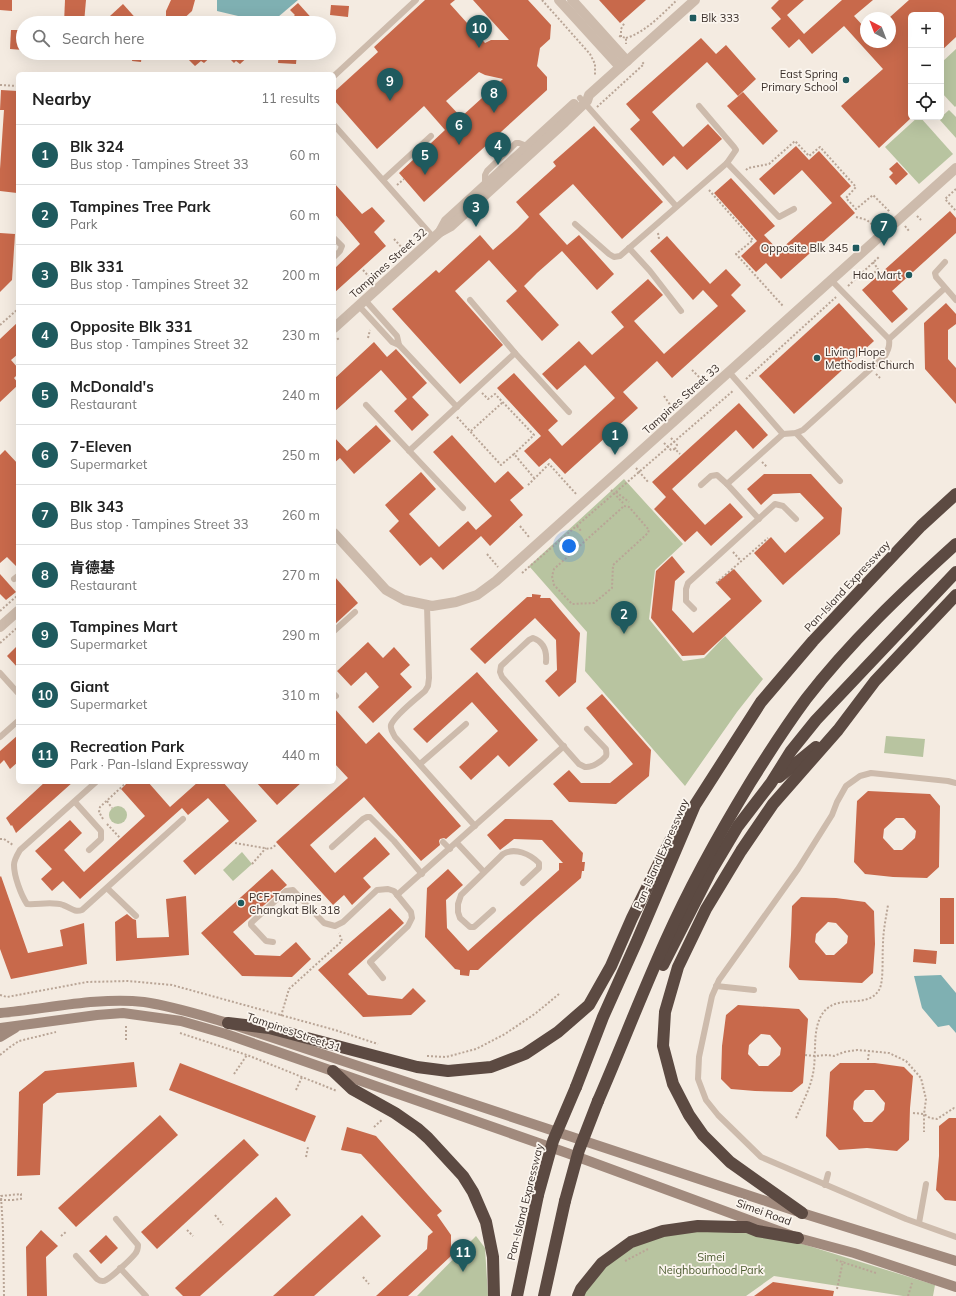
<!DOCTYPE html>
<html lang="en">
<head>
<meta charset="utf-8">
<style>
  :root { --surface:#fff; --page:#f6f6f6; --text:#222; --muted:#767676; --line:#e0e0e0; --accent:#1f5a5e }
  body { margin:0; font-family:Mulish,"Noto Sans SC",sans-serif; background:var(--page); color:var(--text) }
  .controls { position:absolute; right:12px; top:12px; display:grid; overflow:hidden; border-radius:6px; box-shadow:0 4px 16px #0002 }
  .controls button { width:36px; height:36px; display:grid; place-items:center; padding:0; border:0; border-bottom:1px solid var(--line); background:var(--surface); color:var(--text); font:20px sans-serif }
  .compass { position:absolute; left:860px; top:12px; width:36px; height:36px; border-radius:50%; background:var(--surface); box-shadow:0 4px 16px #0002; rotate:318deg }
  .you { position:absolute; left:569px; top:546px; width:14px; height:14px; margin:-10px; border:3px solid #fff; border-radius:50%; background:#1a73e8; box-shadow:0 0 0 6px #1a73e833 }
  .badge { display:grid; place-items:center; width:26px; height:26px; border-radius:50%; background:var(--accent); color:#fff; font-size:13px; font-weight:700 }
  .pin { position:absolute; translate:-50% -33px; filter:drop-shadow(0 1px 2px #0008) }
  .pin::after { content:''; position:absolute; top:21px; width:14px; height:12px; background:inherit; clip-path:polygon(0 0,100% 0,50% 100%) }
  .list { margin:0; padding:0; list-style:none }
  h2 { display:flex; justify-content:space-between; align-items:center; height:52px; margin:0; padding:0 16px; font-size:17px }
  h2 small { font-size:13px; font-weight:400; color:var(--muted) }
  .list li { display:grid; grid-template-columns:26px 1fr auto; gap:12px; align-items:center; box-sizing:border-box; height:60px; padding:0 16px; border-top:1px solid var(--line) }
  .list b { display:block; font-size:15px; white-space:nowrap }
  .list p { margin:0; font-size:13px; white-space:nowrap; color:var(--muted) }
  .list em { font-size:13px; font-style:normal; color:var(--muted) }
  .icon { flex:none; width:22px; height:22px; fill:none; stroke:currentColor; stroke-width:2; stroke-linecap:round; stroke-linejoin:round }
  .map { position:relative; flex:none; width:956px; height:1296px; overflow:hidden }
  .search { position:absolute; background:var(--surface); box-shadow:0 4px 16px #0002; left:16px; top:16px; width:320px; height:44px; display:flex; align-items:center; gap:10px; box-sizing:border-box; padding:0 14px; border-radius:22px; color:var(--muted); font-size:15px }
  .panel { position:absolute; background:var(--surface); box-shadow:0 4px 16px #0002; left:16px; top:72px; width:320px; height:712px; border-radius:6px }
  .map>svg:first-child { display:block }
  .green { fill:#b8c4a0 }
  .water { fill:#7fb0b2 }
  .building { fill:#c8694b; fill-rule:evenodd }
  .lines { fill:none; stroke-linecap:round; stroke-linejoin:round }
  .path { stroke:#b9a596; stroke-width:2; stroke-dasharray:2 2; stroke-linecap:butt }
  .lane { stroke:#cdbbac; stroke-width:6 }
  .street { stroke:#cdbbac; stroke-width:10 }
  .secondary { stroke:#a18a7d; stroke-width:10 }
  .highway { stroke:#5c4a42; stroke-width:12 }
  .path-bridge { stroke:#b9a596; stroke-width:2; stroke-dasharray:2 2; stroke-linecap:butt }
  .highway-bridge { stroke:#5c4a42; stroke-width:12 }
  .poi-dot { fill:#1f5a5e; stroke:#fbf5ee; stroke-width:1.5 }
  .labels { text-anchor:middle; stroke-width:3.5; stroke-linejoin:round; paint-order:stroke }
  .poi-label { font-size:11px; fill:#3b302b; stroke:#fbf5ee; text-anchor:start }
  .street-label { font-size:11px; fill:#3b302b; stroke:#fbf5ee }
  .park-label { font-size:11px; fill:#4a5a2e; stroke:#fbf5ee }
</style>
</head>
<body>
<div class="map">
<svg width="956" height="1296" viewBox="0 0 956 1296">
  <rect width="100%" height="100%" fill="#f4ebe1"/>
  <g class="green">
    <path d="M956 49V106L955 107 941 92V63Z"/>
    <path d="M949 110 956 117V138L939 119Z"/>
    <path d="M918 117H920L953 154 919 184 885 147Z"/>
    <path d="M624 479 683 544 655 570 649 619 683 661 704 658 725 636 763 679 737 712 685 786 585 671 587 632 529 566Z"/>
    <path d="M886 736 925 739 923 757 884 753Z"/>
    <circle cx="118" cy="815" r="9"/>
    <path d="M242 852 252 864 233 881 223 870Z"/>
    <path d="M699 1230 735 1231 796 1242 935 1285 933 1296H903L774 1276 746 1296H582L605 1266 633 1245 665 1235Z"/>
    <path d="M476 1236 485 1248 488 1296H417Z"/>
  </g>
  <g class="water">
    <path d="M217 0H298L271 23H267L217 11Z"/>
    <path d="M941 975 956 993V1033L949 1025 938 1027 922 1008 914 976Z"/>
  </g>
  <g class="building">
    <path d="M0 0H12V11L0 10Z"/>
    <path d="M65 0H86L84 23H64Z"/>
    <path d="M171 0H195L192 11 179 23H168L166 18V11Z"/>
    <path d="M425 0H455L450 4 485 43 491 40H509L473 0H528L551 25 550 39 540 48 537 66 547 77V90L424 202 399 173 445 130 424 106 377 149 334 100V92L378 52 374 47ZM479 72 485 75 503 79 461 117 446 101Z"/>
    <path d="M599 0H646L620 23Z"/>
    <path d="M779 0H804L787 15 804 34 842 0H873L854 16 866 29V42H890V17L909 0H956V37L941 51V15H911V118L879 148 841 106 883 69 844 26 812 54 799 39 789 48 771 28 781 19 771 8Z"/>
    <path d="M298 3 316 23H286L295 15 290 10Z"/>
    <path d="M123 4 140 23H116L110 16Z"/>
    <path d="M331 5 349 6 348 17 330 15Z"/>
    <path d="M11 30H23V50L10 49Z"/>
    <path d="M701 38 716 54 726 45 756 79 738 96 707 62 652 112 683 147 708 124 722 139 687 170 674 156 663 166 630 129 640 120 626 104Z"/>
    <path d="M133 53H142L141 62 132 61Z"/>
    <path d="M182 53H215L204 63 201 61 195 66Z"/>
    <path d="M224 53H252L240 64 236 61 234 63Z"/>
    <path d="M279 53H297L296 64 278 63Z"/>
    <path d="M1 90 18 91 17 193 0 191V169L4 110H0Z"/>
    <path d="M743 92 778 131 763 145 727 106Z"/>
    <path d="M594 126 663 202 622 239 573 184 539 214 567 245 579 235 614 274 597 290 562 251 537 273 524 286 559 325 542 341 506 301 517 291 489 260 455 291 503 345 460 384 392 309 436 270 439 273 480 235 493 250 517 229 529 217 516 202 556 166 553 162Z"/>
    <path d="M796 146 809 160 819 151 851 186 840 196 855 213 781 279 766 263 756 272 741 256 757 241 714 193 731 178 775 226 764 235 779 251 832 203 802 170 774 195 759 179Z"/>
    <path d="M897 162 908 174 896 185 889 177 893 173 889 169Z"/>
    <path d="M334 183 362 214 372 207 385 221 374 232 386 246 334 293V269L360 244 334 213Z"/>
    <path d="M950 211 956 218V233L892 291 908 309 892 323 862 290Z"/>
    <path d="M0 233 15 234 12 280 0 292Z"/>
    <path d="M667 236 710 284 726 269 741 285 731 295 746 311 672 378 657 361 623 392 638 408 565 474 550 458 539 467 524 451 541 436 497 388 514 373 558 421 548 430 562 446 615 398 585 365 557 390 542 374 579 341 592 355 624 327 611 312 648 279 663 295 634 321 664 354 718 306 703 290 693 300 650 251Z"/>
    <path d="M839 303 874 341 794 414 759 376Z"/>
    <path d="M946 303 956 314V324L948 330V359L956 368V404L925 369 924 323Z"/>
    <path d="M18 322V354L11 360 18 368V374L14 378 18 383V385L0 402V339Z"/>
    <path d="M374 342 387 357 396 349 427 383 412 397 429 415 412 431 394 411 407 399 381 370 334 412V379Z"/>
    <path d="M739 403 768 435 753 449 736 430 672 489 705 525 730 503 743 517 711 546 697 531 685 542 654 509 666 497 652 482Z"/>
    <path d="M376 425 391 441 354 474 340 458 334 463V437L347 451Z"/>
    <path d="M452 435 495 483 508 471 524 488 510 500 523 515 490 546 481 536 443 570 431 557 420 566 389 531 399 521 385 505 421 472 436 489 409 514 439 547 468 521 476 530 492 516 433 452Z"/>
    <path d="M5 450 18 464V568L7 557 0 563V455Z"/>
    <path d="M764 474H811L842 508 840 534 783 585 754 553 771 537 785 553 824 518 800 493 773 494 761 505 747 489Z"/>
    <path d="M672 556 685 572 675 581 672 610 693 633 731 599 716 583 734 569 762 601 704 655 682 656 651 618 656 571Z"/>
    <path d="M0 574 16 592 6 600 0 594Z"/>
    <path d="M334 576 358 603 334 625Z"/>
    <path d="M532 594 541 595 540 598H550L580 633 576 682 559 697 545 681 557 670 556 640 535 618 485 664 470 649 527 597H532Z"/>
    <path d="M368 642 383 658 394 647 410 665 400 674 412 687 373 723 358 707 379 687 366 672 351 686 337 671Z"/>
    <path d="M18 645V668L7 656Z"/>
    <path d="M477 672 538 740 509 767 498 755 471 780 459 767 498 731 472 702 427 743 413 729Z"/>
    <path d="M602 694 651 750 649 776 616 804 569 802 553 784 569 770 581 783H610L633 764 586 708Z"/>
    <path d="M334 708 366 744 379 732 461 826 446 839 444 838 440 839 439 841 440 845 421 861 364 797 310 845 335 873 375 837 390 854 363 878 371 887 352 905 344 895 333 905 276 842 348 778 334 763Z"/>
    <path d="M18 735V762L10 769 4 760 0 764V751Z"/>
    <path d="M45 782H73L16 833 12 825 11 826 6 818Z"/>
    <path d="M128 782H148L170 807 198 782H223L257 821 195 875 183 861 229 821 208 798 188 815 182 808 80 899 63 881 52 891 41 879 52 869 35 851 70 820 82 833 64 850 84 872 145 816 121 789Z"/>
    <path d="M256 782H302L277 805Z"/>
    <path d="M868 791 930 794 940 806 939 867 927 878 893 877 865 874 854 862 857 801ZM896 818H904L916 831 915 838 902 850H894L883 838 884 829Z"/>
    <path d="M505 819 552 820 583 853 582 862H585L584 871H582L581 878 536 917 478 970H470L469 976 460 975V970L455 969 425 937 427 888 448 869 463 885 446 900 447 928 468 951 559 870V863H563L542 840 514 839 500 850 487 835Z"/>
    <path d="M272 869 287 885 233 932 255 955 280 956 296 942 311 959 292 977 242 976 201 933Z"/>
    <path d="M1 876 28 953 63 946 60 930 84 923 87 964 11 979 0 949V877Z"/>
    <path d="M186 896 189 955 116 961 115 922 127 914 133 919 136 920 137 938 169 937 166 899Z"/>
    <path d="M801 897 836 898 865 902 874 911 875 944 873 973 862 983 799 980 789 967 791 935 792 906ZM828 922 836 923 848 936 847 943 834 955H826L815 942 816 934Z"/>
    <rect x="940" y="898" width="14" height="46"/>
    <path d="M390 908 404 923 348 974 368 995 402 999 413 988 426 1001 411 1015 363 1017 318 970Z"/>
    <path d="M914 949 937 951 936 964 913 962Z"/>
    <path d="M738 1005 799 1009 808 1019 803 1083 792 1092 755 1091 731 1089 721 1079 722 1046 726 1015ZM761 1034 770 1035 781 1048 780 1055 768 1066H759L748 1054 749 1045Z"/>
    <path d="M134 1062 137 1087 57 1093 43 1104 40 1175 17 1176 19 1092 45 1071Z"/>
    <path d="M180 1063 316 1116 305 1142 169 1090Z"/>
    <path d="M840 1063H875L904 1067 913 1076 910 1108 909 1140 897 1151 867 1148 839 1150 826 1136 830 1072ZM865 1090H874L885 1103 884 1110 872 1122H864L853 1109 854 1101Z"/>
    <path d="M160 1115 178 1135 76 1227 58 1208Z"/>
    <path d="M949 1118H956V1201L945 1200 936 1190 939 1156V1126Z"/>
    <path d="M347 1127 376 1136 442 1211 437 1215 451 1235V1256L408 1296H376L427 1249 428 1236 433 1232 361 1154 341 1150Z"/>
    <path d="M244 1139 259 1155 157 1249 141 1232Z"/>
    <path d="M276 1197 291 1215 200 1296H183L175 1288Z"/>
    <path d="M362 1215 381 1236 314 1296H273Z"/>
    <path d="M41 1230 58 1246 46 1257 47 1296H27L26 1247Z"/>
    <path d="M106 1235 118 1248 101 1264 89 1251Z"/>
    <path d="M773 1282 834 1291 833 1296H754Z"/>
  </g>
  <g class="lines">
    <g class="path">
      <path d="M542 0 590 54 595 64V75"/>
      <path d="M619 36 626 38V44"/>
      <path d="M621 37V29L625 22"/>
      <path d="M626 38C646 32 662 14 677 0"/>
      <path d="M0 85 18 86"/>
      <path d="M597 107 644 64 641 61"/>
      <path d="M746 170 748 168 769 164 795 141 809 156 820 147 856 187 846 198 856 209 873 195 890 212"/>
      <path d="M397 185 404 179"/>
      <path d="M956 189 945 199 956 211"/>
      <path d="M709 190 753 240 736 254 783 306"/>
      <path d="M917 216 921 220"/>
      <path d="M856 217 867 220 876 228"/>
      <path d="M905 226 909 231"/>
      <path d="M658 233 659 239"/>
      <path d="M394 239 404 250"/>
      <path d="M873 262 878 269 875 272 877 275"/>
      <path d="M363 270 372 280"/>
      <path d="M848 286 879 257"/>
      <path d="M0 325 18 309"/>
      <path d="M368 338 370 330"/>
      <path d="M334 342 339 338"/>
      <path d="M890 361 894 365"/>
      <path d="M692 370 704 382"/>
      <path d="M876 374 880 378"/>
      <path d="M746 379 836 297"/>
      <path d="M482 393 488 399 495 394 534 435 514 454"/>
      <path d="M664 396 673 409"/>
      <path d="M457 417 501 465 514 454 530 473 534 478"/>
      <path d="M471 431 503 402"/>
      <path d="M671 438 677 445 675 449"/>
      <path d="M664 443 671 450 675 449 680 454"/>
      <path d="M762 462 767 467"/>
      <path d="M636 468 649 483"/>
      <path d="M528 485 549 464 577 495"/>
      <path d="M611 490 623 503"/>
      <path d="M616 492 629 502"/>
      <path d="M624 506 629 507 649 530 648 533 613 565 612 588 594 603 572 604 554 585 552 576 554 569Z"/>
      <path d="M520 526 529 537"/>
      <path d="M577 526 581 531"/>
      <path d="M561 538 573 551"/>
      <path d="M733 552 741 561"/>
      <path d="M487 554 498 567"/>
      <path d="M522 573 734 390"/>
      <path d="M716 583 768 538"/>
      <path d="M0 611 18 595"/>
      <path d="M0 643 18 627"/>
      <path d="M107 801 112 808"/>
      <path d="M103 819 99 812 100 807 127 782"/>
      <path d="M107 824 120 838"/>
      <path d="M0 839H4L13 845"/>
      <path d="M235 843 270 849 276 845"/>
      <path d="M252 864 266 848"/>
      <path d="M0 995 7 997 87 982 128 981 172 985 335 1030 378 1044"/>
      <path d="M281 1016 289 989 342 941 339 933"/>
      <path d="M180 1033 247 1055 337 1091"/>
      <path d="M126 1040V1024"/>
      <path d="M0 1055 10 1047 19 1041 56 1032"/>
      <path d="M805 1055 815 1056 827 1055 834 1056 844 1052 857 1050 869 1051 889 1053 906 1061 921 1078 926 1099 924 1114V1132"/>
      <path d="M427 1056 446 1057 476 1049 505 1034 536 1013 559 994"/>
      <path d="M868 1060 869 1051"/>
      <path d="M234 1074 247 1055"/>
      <path d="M296 1090 302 1077"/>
      <path d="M913 1113 924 1114 930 1118 937 1119 954 1108H956"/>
      <path d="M796 1118C803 1101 812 1086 814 1067 816 1050 813 1031 821 1016 835 991 866 1011 879 990 884 983 882 954 883 945 883 931 886 918 888 905"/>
      <path d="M374 1127 383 1119"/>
      <path d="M306 1157 308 1147"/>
      <path d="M215 1215 223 1225"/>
      <path d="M187 1230 193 1236"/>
      <path d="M61 1236 67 1231"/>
      <path d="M836 1260 876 1273"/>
      <path d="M625 1261 648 1249"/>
      <path d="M363 1277 369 1284"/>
      <path d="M837 1289 843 1261"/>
      <path d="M4 1296 3 1230 1 1196 21 1194V1199L13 1200"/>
      <path d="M908 1296 912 1283"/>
    </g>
    <g class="lane">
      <path d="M334 76 416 0"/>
      <path d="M580 98 676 206"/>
      <path d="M334 125 434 238"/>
      <path d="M727 163 779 217 794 209"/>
      <path d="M383 180 431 136"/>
      <path d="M485 185V175L487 171 516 143H519L527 146"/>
      <path d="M575 224 609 254 614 257 620 256 727 163 736 150 734 147 699 106"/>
      <path d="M334 238 342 246 340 251 334 257"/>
      <path d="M629 248 650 271 681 311"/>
      <path d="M945 262 935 273 936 277 956 300"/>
      <path d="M365 300 397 336 399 345 457 407"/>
      <path d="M470 300 515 353 569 412"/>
      <path d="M359 306 392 342 399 345"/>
      <path d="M889 339 945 288"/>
      <path d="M729 372 783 434"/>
      <path d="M366 405 463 508"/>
      <path d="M796 433 840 481"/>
      <path d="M409 451 515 353"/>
      <path d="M727 484 783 434 796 433 803 430 885 356C888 350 890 346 889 339L831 280"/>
      <path d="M701 485 711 476 717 475 727 484 759 519"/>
      <path d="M14 579 18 576"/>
      <path d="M427 605 429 678 428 686 425 691C417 698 394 716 391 725 390 729 393 733 395 737L475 826"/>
      <path d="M694 609 686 601V589L688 583 775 504 783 506 796 519"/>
      <path d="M334 631 355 612"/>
      <path d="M546 662C547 651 544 642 533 638L529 640 501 666 500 672 502 677 579 764C581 765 583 766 585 767 592 768 602 761 606 756 607 753 606 752 606 749L587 729"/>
      <path d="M0 673 18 693"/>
      <path d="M334 694 336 696"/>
      <path d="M0 737 18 721"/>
      <path d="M420 764 466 724"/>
      <path d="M96 782 20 850C17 855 14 860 14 865 14 876 21 895 27 904 38 905 52 901 63 905 70 907 74 913 82 910L183 819"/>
      <path d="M956 783 948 781 871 773 860 776 846 786 837 802 832 815 798 869 719 980 712 996 699 1057 698 1079 706 1100 718 1115 761 1157 906 1219 956 1237"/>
      <path d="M75 802 101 831V839L89 850"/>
      <path d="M443 842 450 849"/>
      <path d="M457 843 484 872"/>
      <path d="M332 847 363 819 367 817H370L394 841 422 874"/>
      <path d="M107 888 136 916"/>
      <path d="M397 895 564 746"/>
      <path d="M493 910 474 927H470L460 918 458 912V904L461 895 503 854C515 847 530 854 539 863V868L523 883"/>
      <path d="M273 942 266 941 251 925V923L286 891 293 890 324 923 335 926 343 922 377 890 388 889 394 891 411 912 412 918 408 926 370 962 383 978"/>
      <path d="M716 986 754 990"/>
      <path d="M825 1185 828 1174"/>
      <path d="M919 1223 926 1184"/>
      <path d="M76 1256 97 1279C100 1281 103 1282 106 1280 112 1277 131 1259 135 1254 138 1251 138 1248 138 1245L116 1219"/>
      <path d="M120 1268 146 1296"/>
    </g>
    <g class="street">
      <path d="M559 0 620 67"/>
      <path d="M572 0 627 61"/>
      <path d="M440 232 446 221 574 104"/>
      <path d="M334 328 440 232 451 226 565 122 587 101 589 95 695 0"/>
      <path d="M334 533 386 590 404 600 432 606 456 602 477 595 496 581 956 168"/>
      <path d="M0 627 18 611"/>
    </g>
    <g class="secondary">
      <path d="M0 1013C47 1009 97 997 144 1002 172 1006 200 1015 228 1023L802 1213 956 1261"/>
      <path d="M0 1028 97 1015 123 1013 181 1021 226 1034 281 1053 567 1153 798 1238 854 1253 956 1287"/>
      <path d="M0 1037 15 1028"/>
    </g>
    <g class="highway">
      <path d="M779 777 816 747"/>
      <path d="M663 965 710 873 738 826 771 783 791 751 816 720 956 572"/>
      <path d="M228 1023 269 1028 417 1067 448 1071 491 1067 525 1054 558 1032 589 1005 611 966 632 918 671 839 682 824"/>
      <path d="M333 1071 352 1089 395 1113 418 1129 428 1138 463 1176 473 1192 486 1222 493 1257 494 1296"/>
      <path d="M576 1087 603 1017 637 941 695 805 761 702 813 641 871 579 921 526 956 494"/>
      <path d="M598 1101C621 1048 642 993 666 940 690 886 719 834 750 783 768 754 786 726 806 699 850 642 903 592 956 544"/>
      <path d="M802 1213 730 1162 703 1135 689 1115 673 1084 663 1046 665 1012 678 967 706 909 741 851 773 804 838 730 875 681 956 595"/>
      <path d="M517 1296 538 1195"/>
      <path d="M544 1296 565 1201"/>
      <path d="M578 1296 581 1289 602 1263 631 1242 663 1231 698 1226 736 1227H747L757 1231 798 1238"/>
    </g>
    <path class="path-bridge" d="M0 1200H13"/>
    <g class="highway-bridge">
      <path d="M538 1195 553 1141 576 1087"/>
      <path d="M565 1201 579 1150 598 1101"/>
    </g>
  </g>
  <g class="poi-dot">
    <rect x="689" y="14" width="8" height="8" rx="2"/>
    <circle cx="846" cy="80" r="4"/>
    <rect x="852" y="244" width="8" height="8" rx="2"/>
    <circle cx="909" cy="275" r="4"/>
    <circle cx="817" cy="358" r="4"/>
    <circle cx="241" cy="903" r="4"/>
  </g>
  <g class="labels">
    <g class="poi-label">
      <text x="701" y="22">Blk 333</text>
      <text x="838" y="78" text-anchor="end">East Spring<tspan x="838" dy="13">Primary School</tspan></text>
      <text x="848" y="252" text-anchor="end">Opposite Blk 345</text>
      <text x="901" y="279" text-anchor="end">Hao Mart</text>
      <text x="825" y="356">Living Hope<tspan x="825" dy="13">Methodist Church</tspan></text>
      <text x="249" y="901">PCF Tampines<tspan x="249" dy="13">Changkat Blk 318</tspan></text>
    </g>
    <g class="street-label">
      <text transform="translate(388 263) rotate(-42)" y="4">Tampines Street 32</text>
      <text transform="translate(681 399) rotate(-42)" y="4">Tampines Street 33</text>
      <text transform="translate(847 586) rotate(-47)" y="4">Pan-Island Expressway</text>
      <text transform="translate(661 854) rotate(-66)" y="4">Pan-Island Expressway</text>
      <text transform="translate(294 1032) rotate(19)" y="4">Tampines Street 31</text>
      <text transform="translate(525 1202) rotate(-76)" y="4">Pan-Island Expressway</text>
      <text transform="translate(764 1212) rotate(20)" y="4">Simei Road</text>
    </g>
    <g class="park-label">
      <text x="711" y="1261">Simei<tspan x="711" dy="13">Neighbourhood Park</tspan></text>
    </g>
  </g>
</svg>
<div class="controls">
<button>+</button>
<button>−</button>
<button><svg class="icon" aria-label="locate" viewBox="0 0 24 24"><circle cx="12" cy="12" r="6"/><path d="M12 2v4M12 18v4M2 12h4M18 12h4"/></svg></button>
</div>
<svg class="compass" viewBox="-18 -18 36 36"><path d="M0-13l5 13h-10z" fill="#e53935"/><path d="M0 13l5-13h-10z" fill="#767676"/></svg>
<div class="you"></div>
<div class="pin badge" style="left:615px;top:455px">1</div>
<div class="pin badge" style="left:624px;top:634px">2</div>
<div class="pin badge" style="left:476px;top:227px">3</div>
<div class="pin badge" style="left:498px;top:165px">4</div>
<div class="pin badge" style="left:425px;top:175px">5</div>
<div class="pin badge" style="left:459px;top:145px">6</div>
<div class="pin badge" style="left:884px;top:246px">7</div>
<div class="pin badge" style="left:494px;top:113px">8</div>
<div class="pin badge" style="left:390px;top:101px">9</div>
<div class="pin badge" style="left:479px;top:48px">10</div>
<div class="pin badge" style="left:463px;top:1272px">11</div>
<div class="search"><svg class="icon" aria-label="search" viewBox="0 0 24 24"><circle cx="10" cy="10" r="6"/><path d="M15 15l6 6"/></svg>Search here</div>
<section class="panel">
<h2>Nearby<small>11 results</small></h2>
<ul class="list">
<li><span class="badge">1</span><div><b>Blk 324</b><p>Bus stop · Tampines Street 33</p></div><em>60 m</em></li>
<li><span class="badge">2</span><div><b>Tampines Tree Park</b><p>Park</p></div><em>60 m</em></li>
<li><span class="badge">3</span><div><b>Blk 331</b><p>Bus stop · Tampines Street 32</p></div><em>200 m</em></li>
<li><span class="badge">4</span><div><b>Opposite Blk 331</b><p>Bus stop · Tampines Street 32</p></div><em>230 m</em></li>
<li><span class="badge">5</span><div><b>McDonald's</b><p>Restaurant</p></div><em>240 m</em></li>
<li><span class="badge">6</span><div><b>7-Eleven</b><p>Supermarket</p></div><em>250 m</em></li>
<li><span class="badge">7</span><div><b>Blk 343</b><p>Bus stop · Tampines Street 33</p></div><em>260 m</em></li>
<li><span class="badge">8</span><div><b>肯德基</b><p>Restaurant</p></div><em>270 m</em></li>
<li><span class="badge">9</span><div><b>Tampines Mart</b><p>Supermarket</p></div><em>290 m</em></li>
<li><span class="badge">10</span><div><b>Giant</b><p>Supermarket</p></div><em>310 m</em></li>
<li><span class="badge">11</span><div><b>Recreation Park</b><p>Park · Pan-Island Expressway</p></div><em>440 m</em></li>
</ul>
</section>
</div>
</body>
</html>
